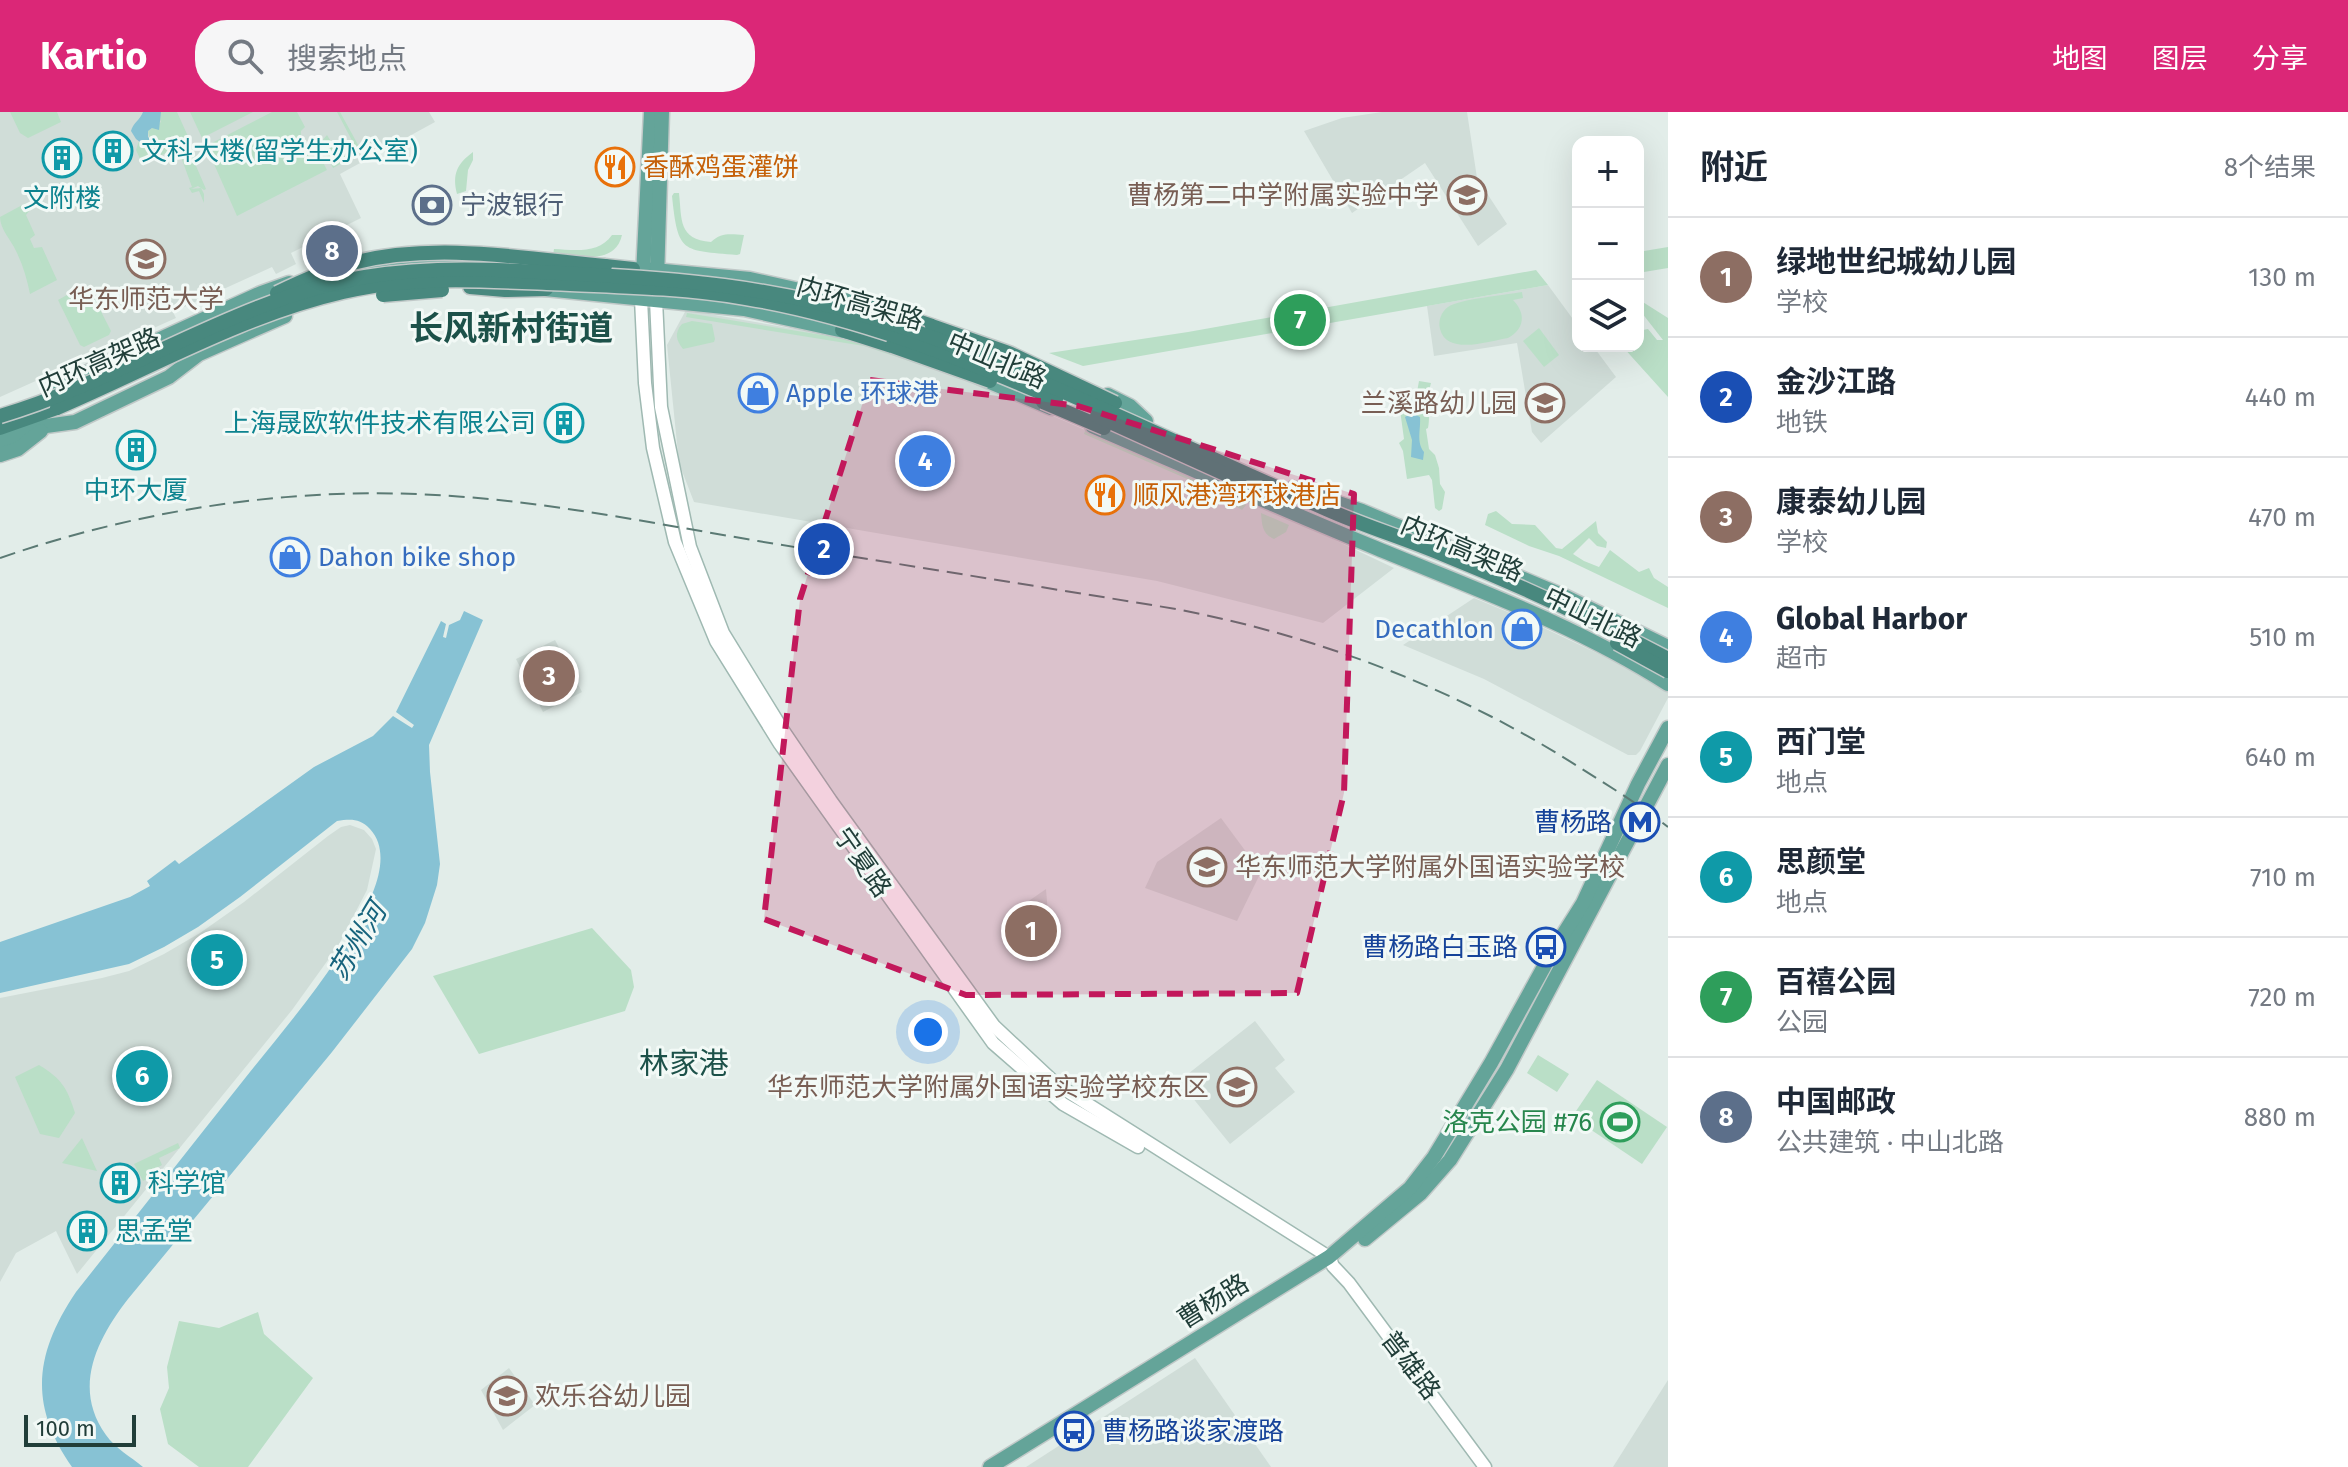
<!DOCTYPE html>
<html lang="zh">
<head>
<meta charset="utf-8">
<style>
  :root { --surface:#fff; --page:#f6f6f7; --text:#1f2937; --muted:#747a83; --line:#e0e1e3; --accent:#db2777 }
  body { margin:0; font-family:"Fira Sans","Noto Sans SC",sans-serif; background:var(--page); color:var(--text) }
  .controls { position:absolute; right:24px; top:24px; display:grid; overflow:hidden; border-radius:16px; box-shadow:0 8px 32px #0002 }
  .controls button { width:72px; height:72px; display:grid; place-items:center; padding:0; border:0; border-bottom:2px solid var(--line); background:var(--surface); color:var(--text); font:40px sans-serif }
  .scale { position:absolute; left:24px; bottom:20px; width:112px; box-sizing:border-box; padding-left:8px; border:4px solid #213e39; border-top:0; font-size:22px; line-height:28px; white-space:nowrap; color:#213e39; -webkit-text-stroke:6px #f2f9f6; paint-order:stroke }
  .you { position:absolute; left:928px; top:920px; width:28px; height:28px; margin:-20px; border:6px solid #fff; border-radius:50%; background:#1a73e8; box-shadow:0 0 0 12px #1a73e833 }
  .badge { display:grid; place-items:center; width:52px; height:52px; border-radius:50%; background:var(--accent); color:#fff; font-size:26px; font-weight:700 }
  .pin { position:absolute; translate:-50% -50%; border:4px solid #fff; box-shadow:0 2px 8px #0006 }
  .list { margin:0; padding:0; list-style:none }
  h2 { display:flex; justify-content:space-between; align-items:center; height:104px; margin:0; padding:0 32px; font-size:34px }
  h2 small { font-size:26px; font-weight:400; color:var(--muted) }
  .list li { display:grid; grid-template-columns:52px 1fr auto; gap:24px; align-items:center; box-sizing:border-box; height:120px; padding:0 32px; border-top:2px solid var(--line) }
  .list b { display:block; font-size:30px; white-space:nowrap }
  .list p { margin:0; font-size:26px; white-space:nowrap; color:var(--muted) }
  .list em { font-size:26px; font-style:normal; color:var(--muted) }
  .icon { flex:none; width:44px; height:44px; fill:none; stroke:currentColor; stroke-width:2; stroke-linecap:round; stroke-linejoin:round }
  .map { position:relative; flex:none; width:1668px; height:1355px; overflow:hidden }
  header { display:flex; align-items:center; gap:48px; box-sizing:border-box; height:112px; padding:0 40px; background:var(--accent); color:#fff }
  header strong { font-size:38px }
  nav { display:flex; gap:44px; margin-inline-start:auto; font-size:28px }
  .search { width:560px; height:72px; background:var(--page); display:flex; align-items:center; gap:20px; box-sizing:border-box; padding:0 28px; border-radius:32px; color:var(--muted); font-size:30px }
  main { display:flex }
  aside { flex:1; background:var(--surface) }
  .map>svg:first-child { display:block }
  .built { fill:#d0ddd8 }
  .green { fill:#badfc7 }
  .water { fill:#87c2d4 }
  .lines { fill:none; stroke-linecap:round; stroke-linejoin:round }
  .secondary-casing { stroke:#9fb9b2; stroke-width:15 }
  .primary-casing { stroke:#c1c9c8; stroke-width:17 }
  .trunk-casing { stroke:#c1c9c8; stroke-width:17 }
  .secondary { stroke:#fff; stroke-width:12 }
  .primary { stroke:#64a499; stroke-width:14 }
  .trunk { stroke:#48887e; stroke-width:14 }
  .rail { stroke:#5b7a74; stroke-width:2; stroke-dasharray:16 8; stroke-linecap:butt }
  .trunk-bridge-casing { stroke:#c1c9c8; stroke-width:17; stroke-linecap:butt }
  .trunk-bridge { stroke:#48887e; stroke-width:14 }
  .marked { fill:#c2185b; fill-opacity:0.2; stroke:#c2185b; stroke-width:6; stroke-dasharray:16 10; stroke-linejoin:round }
  .labels { text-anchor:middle; stroke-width:6; stroke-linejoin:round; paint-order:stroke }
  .culture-label { font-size:26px; fill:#0d838f; stroke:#f2f9f6; text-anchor:start }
  .food-label { font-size:26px; fill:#c56008; stroke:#f2f9f6; text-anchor:start }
  .education-label { font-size:26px; fill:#785e54; stroke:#f2f9f6; text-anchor:end }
  .service-label { font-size:26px; fill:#4e5e75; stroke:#f2f9f6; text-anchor:start }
  .street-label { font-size:26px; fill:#213e39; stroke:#f2f9f6 }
  .shop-label { font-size:26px; fill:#366cbe; stroke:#f2f9f6; text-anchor:start }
  .transit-label { font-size:26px; fill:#164399; stroke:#f2f9f6; text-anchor:end }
  .leisure-label { font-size:26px; fill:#27864d; stroke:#f2f9f6; text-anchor:end }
  .water-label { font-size:28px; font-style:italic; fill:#18647d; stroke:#f2f9f6 }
  .quarter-label { font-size:30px; fill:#1c5149; stroke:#f2f9f6 }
  .district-label { font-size:34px; font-weight:bold; fill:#1c5149; stroke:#f2f9f6 }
</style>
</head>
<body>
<header>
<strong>Kartio</strong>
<div class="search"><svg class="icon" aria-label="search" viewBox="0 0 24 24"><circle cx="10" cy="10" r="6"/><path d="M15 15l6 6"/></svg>搜索地点</div>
<nav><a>地图</a><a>图层</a><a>分享</a></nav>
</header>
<main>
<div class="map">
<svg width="1668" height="1355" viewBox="0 0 1668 1355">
  <rect width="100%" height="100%" fill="#e2ede9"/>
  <g class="built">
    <path d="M0 0H429L435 10 340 62 361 106 291 141 296 152 276 162 272 155 173 200 176 206 0 285Z"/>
    <path d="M1382 0H1467L1477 66 1507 112 1478 134 1425 51 1352 101 1304 19 1342 6Z"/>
    <path d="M1548 173 1578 214V234H1593L1616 265 1541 331 1532 320 1517 231 1434 244 1427 194Z"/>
    <path d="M686 198 865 229 942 256 1282 403 1394 456 1323 511 1157 469 694 390 679 351 667 233Z"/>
    <path d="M1474 486 1527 508 1618 551 1661 574 1668 580V586L1640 639 1636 643H1628L1484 567 1403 533Z"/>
    <path d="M555 528 582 580 543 600 516 547Z"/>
    <path d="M1221 706 1261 760 1237 809 1145 776 1157 750Z"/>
    <path d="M350 713 364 718 372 727 376 737 367 778 338 834 292 898 77 1162 56 1119 16 1141 0 1170V886L102 866 129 859 164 842 200 821 244 790 328 724 341 715Z"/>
    <path d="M1046 777 1051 836 1014 841 1010 802Z"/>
    <path d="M1255 909 1285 948 1275 956 1295 980 1230 1032 1179 969Z"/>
    <path d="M1195 1246 1271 1355H1026Z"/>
    <path d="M509 1256 535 1293 503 1318 481 1278Z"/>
    <path d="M1668 1268V1355H1613Z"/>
  </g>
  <g class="green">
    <path d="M10 0H57L61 10 28 26 20 21Z"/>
    <path d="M161 0H177L191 31 142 51 136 38 139 29 146 35 150 29 148 19 161 10 159 5Z"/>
    <path d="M190 0H253L202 26Z"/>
    <path d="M272 0H297L305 15 301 19V28L307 35 315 34 327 58 237 104 206 34Z"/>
    <path d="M337 0H340L362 40 333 56 320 31 327 23 335 36 331 38 337 48 357 38Z"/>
    <path d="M190 40 206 77 204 78 198 74 191 77 201 76 204 82V91L199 79 192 81 189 76 192 75 181 45Z"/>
    <path d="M473 40V48L468 58 466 79 457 82C452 62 457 52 473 40Z"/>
    <path d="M674 81H679C682 108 678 127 711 130 721 120 731 122 744 123L740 142 737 143C682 138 678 142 672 84Z"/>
    <path d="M26 91 30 98 26 103 35 123 30 127 34 136 42 135 57 168 30 182C27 167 23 153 16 139 11 128 0 117 0 105Z"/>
    <path d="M612 123H622C615 154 577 144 553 143L554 137C575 138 599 142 612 123Z"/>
    <path d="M1668 135V156L1638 161V140Z"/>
    <path d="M1536 158 1548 173 1083 254 1049 241 1188 220Z"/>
    <path d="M83 174 89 176 111 219 109 223 84 235 80 233 58 188Z"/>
    <path d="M1522 180 1523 186 1513 188C1526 201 1525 217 1508 226 1489 229 1447 244 1440 217 1438 209 1441 200 1448 195 1459 187 1506 183 1522 180Z"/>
    <path d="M1638 187 1668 206V285L1622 234H1638V219L1648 217 1657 228H1663L1638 196Z"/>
    <path d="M687 201 865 230 922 250 921 253 864 234 686 205Z"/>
    <path d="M692 209 712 212 715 227 714 230 683 237C676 228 674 221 682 212Z"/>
    <path d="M1539 216 1559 243 1544 255 1523 229Z"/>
    <path d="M1419 269 1431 271C1426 287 1431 300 1428 316L1426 317 1429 337 1435 343 1439 356 1440 372 1445 380 1442 397 1439 399 1435 396 1432 368 1429 363 1407 367 1403 339 1399 331 1404 327 1400 298 1414 295 1412 281 1417 280Z"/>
    <path d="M1085 319 1222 379 1246 393 1242 398 1201 373 1084 322Z"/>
    <path d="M1496 399 1512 412 1535 413 1556 436 1562 437 1596 409 1598 421 1607 430 1606 436 1597 434 1589 426 1573 442 1584 449 1599 455 1610 438 1639 460 1649 456 1654 466 1668 475V496L1559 444 1529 434 1485 413 1488 402Z"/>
    <path d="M1261 401 1289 413 1286 420 1274 427C1262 422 1262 413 1261 401Z"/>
    <path d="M592 816 631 858 634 875 625 899 479 942 433 864Z"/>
    <path d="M1538 943 1569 962 1557 980 1527 961Z"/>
    <path d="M39 953C62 967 67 976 75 1001L59 1026 40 1022 15 965Z"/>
    <path d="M1597 968 1667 1015 1642 1052 1572 1005Z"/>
    <path d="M82 1026 97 1059 62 1051Z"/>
    <path d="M178 1031 180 1036 159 1046 162 1053 151 1059 153 1064 143 1069 134 1052Z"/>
    <path d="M258 1200 264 1222 313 1266 248 1355H199L168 1332 160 1297 169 1276 167 1255 179 1209 219 1216Z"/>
  </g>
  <g class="water">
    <path d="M143 0H161L159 18 152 16 148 19V25L155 32 153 36 149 37 136 27 131 19C133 11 140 8 143 0Z"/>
    <path d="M1412 301 1420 305C1421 317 1416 330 1424 340L1423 348 1411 345 1412 328 1405 305Z"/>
    <path d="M464 499 483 508 429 633 430 660 440 752 437 773 425 811 412 837 332 940 128 1187C97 1227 72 1276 106 1323 115 1336 131 1345 143 1355H72C28 1292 35 1241 76 1180 133 1108 189 1037 246 965 292 907 344 849 373 780 381 760 386 734 370 717 360 706 350 707 337 709L240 785 198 815 164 835 129 852 0 881V830L130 785 150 774 147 769 175 748 179 752 314 655 373 624 393 604 412 616 414 613 396 600 441 509 446 512 443 525 446 526 449 513 460 508Z"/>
  </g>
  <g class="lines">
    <defs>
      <g id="secondary">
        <path d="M641 187 645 271 653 336 675 430 716 529 780 632 993 931 1063 992 1138 1035"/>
        <path d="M656 188 661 295 690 435 723 521 782 617 831 689 994 914 1056 972 1329 1145 1333 1154 1349 1171 1485 1355"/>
      </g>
      <g id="primary">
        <path d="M374 147 401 153 463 147 520 153"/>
        <path d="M620 158 643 157 750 167 876 195"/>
        <path d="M643 163 651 0"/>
        <path d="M327 167 362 158 389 154"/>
        <path d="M657 168 662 0"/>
        <path d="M545 177 744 197 853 221"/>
        <path d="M978 265 1051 296"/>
        <path d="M54 280 81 263 261 181 289 171"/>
        <path d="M1108 283 1130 294 1146 309"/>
        <path d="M1092 314C1187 355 1281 397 1376 436 1475 477 1578 514 1668 572"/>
        <path d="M0 329 46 314 75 310 169 265 199 242 285 204"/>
        <path d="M0 343 18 337 41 319"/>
        <path d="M1293 376 1362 399 1564 484 1668 535"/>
        <path d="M1365 1127 1421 1081 1450 1048 1507 957 1668 653"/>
        <path d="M990 1355 1329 1145 1410 1076 1434 1045 1491 951 1551 842 1583 791 1638 672 1668 616"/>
      </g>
      <g id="trunk">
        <path d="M605 154 633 157"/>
        <path d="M470 175 505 178 546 177"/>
        <path d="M867 192 932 214"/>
        <path d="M842 218 892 234"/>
        <path d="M0 316 57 296"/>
      </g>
    </defs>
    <use href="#secondary" class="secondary-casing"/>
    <use href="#primary" class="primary-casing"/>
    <use href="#trunk" class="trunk-casing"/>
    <use href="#secondary" class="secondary"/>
    <use href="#primary" class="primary"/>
    <use href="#trunk" class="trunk"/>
    <path class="rail" d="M0 446C145 396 299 373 452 384 555 391 657 412 758 429 897 452 1036 474 1176 497 1321 525 1458 577 1582 657 1611 675 1641 694 1668 715"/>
    <defs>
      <g id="trunk-bridge">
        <path d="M277 181C302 169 326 158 352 151 435 130 522 146 605 154"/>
        <path d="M383 183 442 178"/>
        <path d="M932 214 1009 241 1115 291"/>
        <path d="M892 234 990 269"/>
        <path d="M1043 290 1104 316"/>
        <path d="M57 296C151 256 243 203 343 180 410 164 479 168 547 171 613 174 681 175 746 186 854 204 956 244 1056 287"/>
        <path d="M0 304C123 268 238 186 365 165 436 153 506 158 578 162 678 167 771 175 867 204 930 222 990 248 1050 274 1143 314 1234 357 1326 397 1364 414 1404 426 1442 442 1519 473 1595 508 1668 547"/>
        <path d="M1097 304 1278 386"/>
        <path d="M1617 531 1668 559"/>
      </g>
    </defs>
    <use href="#trunk-bridge" class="trunk-bridge-casing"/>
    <use href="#trunk-bridge" class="trunk-bridge"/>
  </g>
  <path class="marked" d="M870 268 1078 294 1354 382 1344 681 1297 881 966 883 764 807 800 487Z"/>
  <defs>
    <symbol id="building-ring" viewBox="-11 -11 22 22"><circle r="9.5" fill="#f2f9f6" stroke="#0f9aa8" stroke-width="1.5"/><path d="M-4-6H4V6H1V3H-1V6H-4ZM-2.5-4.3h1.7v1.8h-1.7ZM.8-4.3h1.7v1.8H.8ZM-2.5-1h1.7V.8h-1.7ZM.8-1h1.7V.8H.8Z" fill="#0f9aa8"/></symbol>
    <symbol id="restaurant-ring" viewBox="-11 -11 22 22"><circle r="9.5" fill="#f2f9f6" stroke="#e8710a" stroke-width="1.5"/><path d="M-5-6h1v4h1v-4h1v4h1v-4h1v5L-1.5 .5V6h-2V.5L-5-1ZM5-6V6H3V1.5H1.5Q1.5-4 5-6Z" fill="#e8710a"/></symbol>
    <symbol id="school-ring" viewBox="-11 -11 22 22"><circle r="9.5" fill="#f2f9f6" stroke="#8d6e63" stroke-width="1.5"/><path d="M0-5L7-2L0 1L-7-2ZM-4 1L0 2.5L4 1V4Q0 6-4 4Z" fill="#8d6e63"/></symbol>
    <symbol id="bank-ring" viewBox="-11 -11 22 22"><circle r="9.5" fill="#f2f9f6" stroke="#5c6f8a" stroke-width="1.5"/><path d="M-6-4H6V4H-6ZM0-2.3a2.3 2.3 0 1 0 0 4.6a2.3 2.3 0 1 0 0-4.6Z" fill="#5c6f8a"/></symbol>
    <symbol id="university-ring" viewBox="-11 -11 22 22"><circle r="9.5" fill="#f2f9f6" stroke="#8d6e63" stroke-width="1.5"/><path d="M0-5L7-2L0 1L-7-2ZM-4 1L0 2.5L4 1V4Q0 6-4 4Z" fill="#8d6e63"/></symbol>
    <symbol id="shop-ring" viewBox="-11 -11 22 22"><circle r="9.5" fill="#f2f9f6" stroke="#3f7fe0" stroke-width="1.5"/><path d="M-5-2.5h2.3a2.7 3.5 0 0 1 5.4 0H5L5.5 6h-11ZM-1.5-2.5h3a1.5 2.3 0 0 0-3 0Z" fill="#3f7fe0"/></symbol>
    <symbol id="metro-ring" viewBox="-11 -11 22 22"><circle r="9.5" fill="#f2f9f6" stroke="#1a4fb4" stroke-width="1.5"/><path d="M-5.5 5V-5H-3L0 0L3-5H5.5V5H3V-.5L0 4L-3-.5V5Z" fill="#1a4fb4"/></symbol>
    <symbol id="bus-ring" viewBox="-11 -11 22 22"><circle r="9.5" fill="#f2f9f6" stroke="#1a4fb4" stroke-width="1.5"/><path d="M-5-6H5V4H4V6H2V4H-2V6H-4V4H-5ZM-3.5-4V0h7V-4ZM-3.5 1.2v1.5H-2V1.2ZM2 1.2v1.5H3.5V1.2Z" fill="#1a4fb4"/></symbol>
    <symbol id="stadium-ring" viewBox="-11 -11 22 22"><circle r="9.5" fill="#f2f9f6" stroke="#2e9e5b" stroke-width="1.5"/><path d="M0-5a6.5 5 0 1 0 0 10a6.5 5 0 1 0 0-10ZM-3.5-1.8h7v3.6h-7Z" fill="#2e9e5b"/></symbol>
  </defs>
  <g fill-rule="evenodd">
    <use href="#building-ring" x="91" y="17" width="44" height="44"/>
    <use href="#building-ring" x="40" y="24" width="44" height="44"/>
    <use href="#restaurant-ring" x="593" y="33" width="44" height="44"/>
    <use href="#school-ring" x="1445" y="61" width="44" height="44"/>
    <use href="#bank-ring" x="410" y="71" width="44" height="44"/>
    <use href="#university-ring" x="124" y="125" width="44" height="44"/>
    <use href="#shop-ring" x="736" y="259" width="44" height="44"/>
    <use href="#school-ring" x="1523" y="269" width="44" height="44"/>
    <use href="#building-ring" x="542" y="289" width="44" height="44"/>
    <use href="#building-ring" x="114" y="316" width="44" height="44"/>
    <use href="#restaurant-ring" x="1083" y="361" width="44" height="44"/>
    <use href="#shop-ring" x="268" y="423" width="44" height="44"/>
    <use href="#shop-ring" x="1500" y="495" width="44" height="44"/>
    <use href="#metro-ring" x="1618" y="688" width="44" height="44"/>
    <use href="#school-ring" x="1185" y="733" width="44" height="44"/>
    <use href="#bus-ring" x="1524" y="813" width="44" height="44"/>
    <use href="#school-ring" x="1215" y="953" width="44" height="44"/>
    <use href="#stadium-ring" x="1598" y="988" width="44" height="44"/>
    <use href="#building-ring" x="98" y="1049" width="44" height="44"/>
    <use href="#building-ring" x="65" y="1097" width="44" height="44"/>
    <use href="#school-ring" x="485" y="1262" width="44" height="44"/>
    <use href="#bus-ring" x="1052" y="1297" width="44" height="44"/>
  </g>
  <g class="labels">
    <g class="culture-label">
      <text x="141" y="48">文科大楼(留学生办公室)</text>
      <text x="62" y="95" text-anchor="middle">文附楼</text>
      <text x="536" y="320" text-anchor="end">上海晟欧软件技术有限公司</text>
      <text x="136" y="387" text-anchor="middle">中环大厦</text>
      <text x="148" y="1080">科学馆</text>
      <text x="115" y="1128">思孟堂</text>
    </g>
    <g class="food-label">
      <text x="643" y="64">香酥鸡蛋灌饼</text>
      <text x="1133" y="392">顺风港湾环球港店</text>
    </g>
    <g class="education-label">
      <text x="1439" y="92">曹杨第二中学附属实验中学</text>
      <text x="146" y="196" text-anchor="middle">华东师范大学</text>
      <text x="1517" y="300">兰溪路幼儿园</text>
      <text x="1235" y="764" text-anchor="start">华东师范大学附属外国语实验学校</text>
      <text x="1209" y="984">华东师范大学附属外国语实验学校东区</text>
      <text x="535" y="1293" text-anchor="start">欢乐谷幼儿园</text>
    </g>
    <g class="service-label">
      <text x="460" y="102">宁波银行</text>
    </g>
    <g class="street-label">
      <text transform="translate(860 191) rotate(16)" y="9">内环高架路</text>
      <text transform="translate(997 248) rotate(23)" y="9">中山北路</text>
      <text transform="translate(99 250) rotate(-24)" y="9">内环高架路</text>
      <text transform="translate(1462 436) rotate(23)" y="9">内环高架路</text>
      <text transform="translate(1593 505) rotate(26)" y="9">中山北路</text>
      <text transform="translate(863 750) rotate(55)" y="9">宁夏路</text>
      <text transform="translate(1213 1189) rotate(-32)" y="9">曹杨路</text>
      <text transform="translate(1411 1253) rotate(53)" y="9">普雄路</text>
    </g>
    <g class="shop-label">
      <text x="786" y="290">Apple 环球港</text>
      <text x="318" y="454">Dahon bike shop</text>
      <text x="1494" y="526" text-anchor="end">Decathlon</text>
    </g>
    <g class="transit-label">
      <text x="1612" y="719">曹杨路</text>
      <text x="1518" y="844">曹杨路白玉路</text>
      <text x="1102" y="1328" text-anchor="start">曹杨路谈家渡路</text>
    </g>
    <g class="leisure-label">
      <text x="1592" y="1019">洛克公园 #76</text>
    </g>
    <g class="water-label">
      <text transform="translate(357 829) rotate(-59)" y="10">苏州河</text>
    </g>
    <g class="quarter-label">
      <text x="684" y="962">林家港</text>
    </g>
    <g class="district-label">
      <text x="511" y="228">长风新村街道</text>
    </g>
  </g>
</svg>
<div class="controls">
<button>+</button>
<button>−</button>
<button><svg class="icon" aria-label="layers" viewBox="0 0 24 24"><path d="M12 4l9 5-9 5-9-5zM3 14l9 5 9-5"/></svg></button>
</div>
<div class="scale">100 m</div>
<div class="you"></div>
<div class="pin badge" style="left:1031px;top:819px;background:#8d6e63">1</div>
<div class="pin badge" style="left:824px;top:437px;background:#1a4fb4">2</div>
<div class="pin badge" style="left:549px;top:564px;background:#8d6e63">3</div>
<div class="pin badge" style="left:925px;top:349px;background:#3f7fe0">4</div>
<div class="pin badge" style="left:217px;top:848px;background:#0f9aa8">5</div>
<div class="pin badge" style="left:142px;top:964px;background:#0f9aa8">6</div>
<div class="pin badge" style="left:1300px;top:208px;background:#2e9e5b">7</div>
<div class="pin badge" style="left:332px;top:139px;background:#5c6f8a">8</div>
</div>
<aside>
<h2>附近<small>8个结果</small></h2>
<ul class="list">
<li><span class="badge" style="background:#8d6e63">1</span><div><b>绿地世纪城幼儿园</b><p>学校</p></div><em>130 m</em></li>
<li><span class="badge" style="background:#1a4fb4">2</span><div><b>金沙江路</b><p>地铁</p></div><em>440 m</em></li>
<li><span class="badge" style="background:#8d6e63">3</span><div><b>康泰幼儿园</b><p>学校</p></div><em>470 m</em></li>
<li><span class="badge" style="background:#3f7fe0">4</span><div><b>Global Harbor</b><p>超市</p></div><em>510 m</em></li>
<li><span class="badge" style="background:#0f9aa8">5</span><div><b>西门堂</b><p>地点</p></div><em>640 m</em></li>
<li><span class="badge" style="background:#0f9aa8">6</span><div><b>思颜堂</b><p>地点</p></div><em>710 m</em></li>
<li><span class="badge" style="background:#2e9e5b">7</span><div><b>百禧公园</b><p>公园</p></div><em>720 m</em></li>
<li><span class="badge" style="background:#5c6f8a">8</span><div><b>中国邮政</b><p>公共建筑 · 中山北路</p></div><em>880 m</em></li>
</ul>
</aside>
</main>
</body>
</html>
